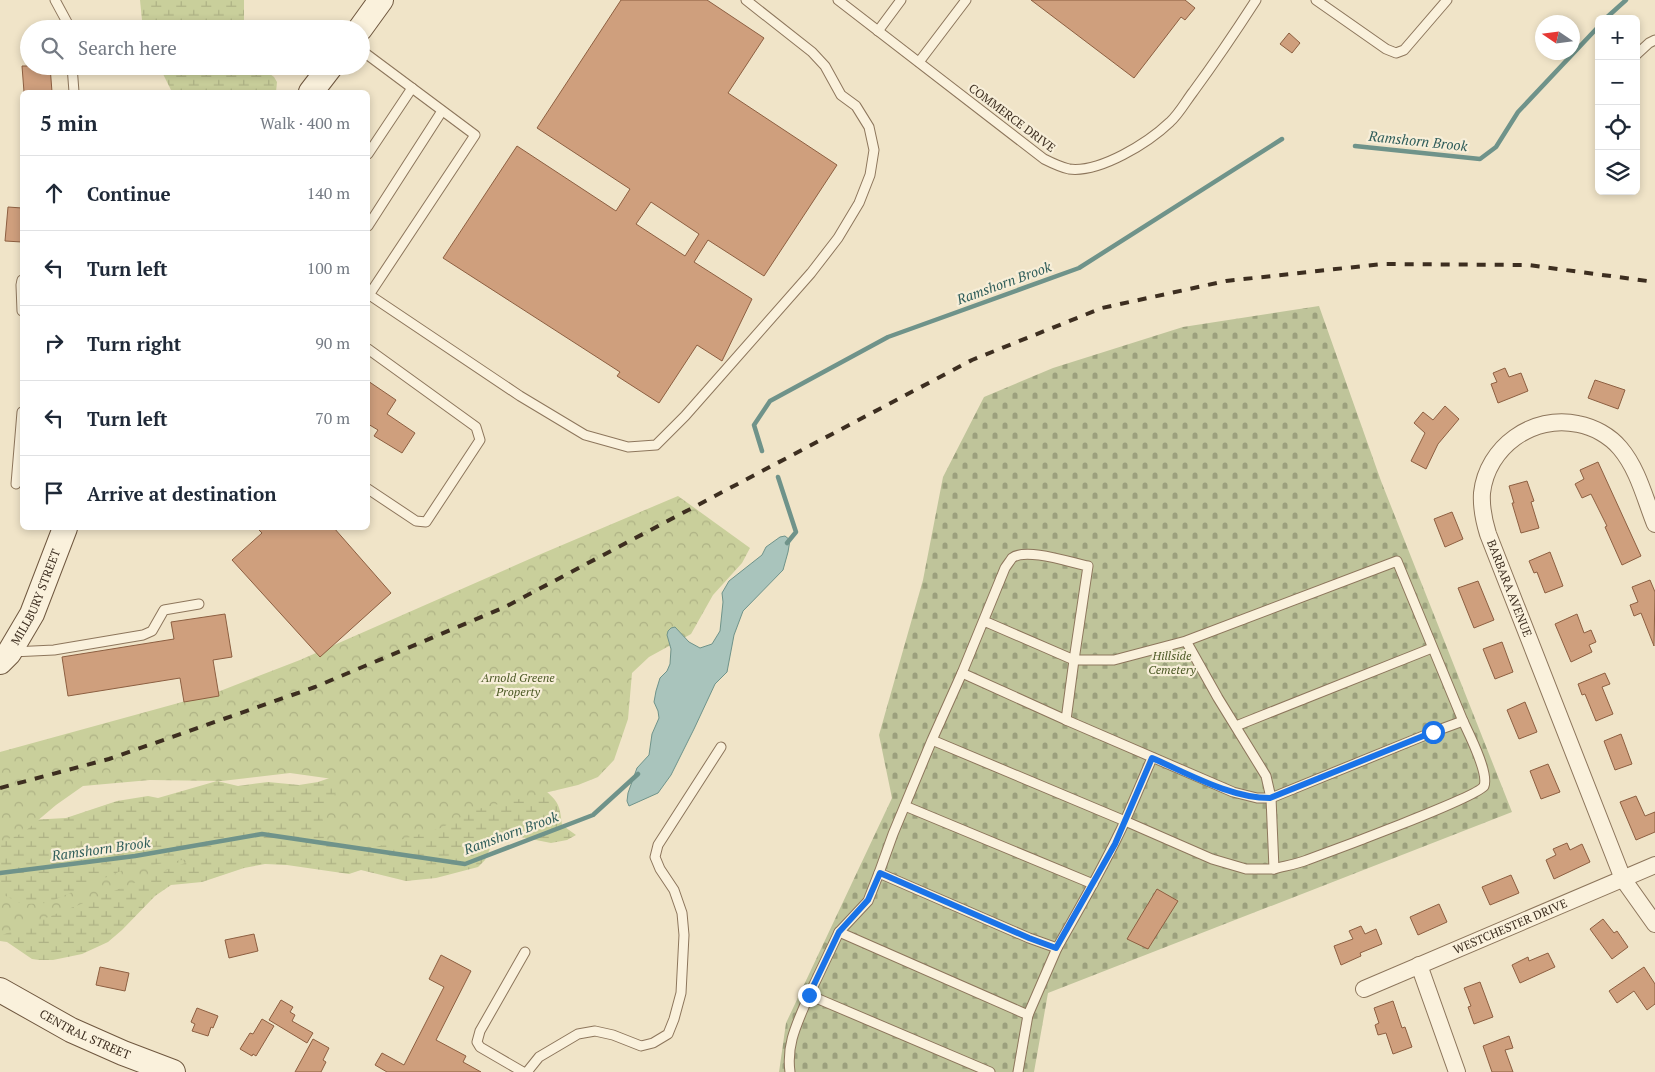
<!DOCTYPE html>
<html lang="en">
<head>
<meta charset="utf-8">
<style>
  :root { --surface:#fff; --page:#f6f6f7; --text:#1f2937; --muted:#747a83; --line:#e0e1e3 }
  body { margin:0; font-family:"PT Serif",serif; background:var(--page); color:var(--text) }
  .controls { position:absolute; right:15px; top:15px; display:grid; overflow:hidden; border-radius:8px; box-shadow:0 2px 8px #0003 }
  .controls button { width:45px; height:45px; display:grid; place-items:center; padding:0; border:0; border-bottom:1px solid var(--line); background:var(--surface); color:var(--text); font:25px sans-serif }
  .compass { position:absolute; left:1535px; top:15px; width:45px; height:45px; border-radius:50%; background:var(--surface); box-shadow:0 2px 8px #0003; rotate:283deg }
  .stop { position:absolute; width:15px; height:15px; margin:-11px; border:4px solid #1a73e8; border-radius:50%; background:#fff }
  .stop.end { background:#1a73e8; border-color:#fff; box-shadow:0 1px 5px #0008 }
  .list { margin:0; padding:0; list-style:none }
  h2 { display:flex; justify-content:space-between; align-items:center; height:65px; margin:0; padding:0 20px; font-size:21px }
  h2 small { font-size:16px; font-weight:400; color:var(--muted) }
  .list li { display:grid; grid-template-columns:32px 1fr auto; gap:15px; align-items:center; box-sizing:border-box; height:75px; padding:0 20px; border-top:1px solid var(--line) }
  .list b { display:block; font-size:19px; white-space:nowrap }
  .list em { font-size:16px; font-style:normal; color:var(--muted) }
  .icon { flex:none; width:28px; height:28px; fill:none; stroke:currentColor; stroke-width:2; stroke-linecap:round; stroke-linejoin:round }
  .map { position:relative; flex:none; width:1655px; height:1072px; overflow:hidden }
  .search { position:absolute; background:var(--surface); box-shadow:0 2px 8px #0003; left:20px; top:20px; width:350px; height:55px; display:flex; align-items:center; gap:12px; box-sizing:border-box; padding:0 18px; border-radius:28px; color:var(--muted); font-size:19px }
  .panel { position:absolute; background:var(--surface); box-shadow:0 2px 8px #0003; left:20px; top:90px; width:350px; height:440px; border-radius:8px }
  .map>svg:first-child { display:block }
  .wetland { fill:url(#wetland-marsh) }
  .cemetery { fill:url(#cemetery-stones) }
  .park { fill:url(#park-crowns) }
  .water { fill:#a9c4bc; stroke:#6f938a }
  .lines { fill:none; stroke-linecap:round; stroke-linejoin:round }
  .stream { stroke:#6f938a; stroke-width:4.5 }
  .building { fill:#cf9f7d; stroke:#8d5f41; fill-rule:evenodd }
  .lane-casing { stroke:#8d765c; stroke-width:11 }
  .street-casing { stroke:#8d765c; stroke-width:18 }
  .secondary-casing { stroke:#6f573f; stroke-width:26 }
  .lane { stroke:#faf1dc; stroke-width:9 }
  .street { stroke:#faf1dc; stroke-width:16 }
  .secondary { stroke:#faf1dc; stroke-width:24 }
  .rail { stroke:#3d2e20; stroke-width:4; stroke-dasharray:9 9; stroke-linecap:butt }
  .route { stroke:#1a73e8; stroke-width:6 }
  .labels { text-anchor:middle; stroke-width:4.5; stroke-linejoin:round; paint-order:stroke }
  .street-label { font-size:12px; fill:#3d2e20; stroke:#f7eed8 }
  .park-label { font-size:12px; font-style:italic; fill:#4d5a26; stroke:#f7eed8 }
  .water-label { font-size:14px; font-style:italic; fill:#2f5d5a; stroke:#f7eed8 }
</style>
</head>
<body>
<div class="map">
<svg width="1655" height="1072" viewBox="0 0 1655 1072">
  <defs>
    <pattern id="wetland-marsh" width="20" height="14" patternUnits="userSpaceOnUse" patternTransform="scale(1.25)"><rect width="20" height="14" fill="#c9cf9b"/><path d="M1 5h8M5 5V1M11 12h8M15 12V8" fill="none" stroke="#aeb285"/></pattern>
    <pattern id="cemetery-stones" width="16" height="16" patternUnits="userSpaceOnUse" patternTransform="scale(1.25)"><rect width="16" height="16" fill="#bfc49a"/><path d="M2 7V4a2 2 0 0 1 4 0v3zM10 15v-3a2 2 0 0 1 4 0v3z" fill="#9ca07d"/></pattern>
    <pattern id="park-crowns" width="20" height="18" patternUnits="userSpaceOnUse" patternTransform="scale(1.25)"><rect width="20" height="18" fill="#c9cf9b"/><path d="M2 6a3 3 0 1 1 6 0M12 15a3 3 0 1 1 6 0" fill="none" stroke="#aeb285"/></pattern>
  </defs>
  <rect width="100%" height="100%" fill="#f0e4c8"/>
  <g class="wetland">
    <path d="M140 0H244V29H145L142 20Z"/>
    <path d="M159 66H259L274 77 277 82 276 92H172Z"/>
    <path d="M344 773 547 792C560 803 560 809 562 825L576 835 567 840 551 843 516 836H504L492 844 485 860 478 867 436 878 406 881 361 870 349 874 287 865 265 864 244 868 202 882 171 885 155 896 122 930 108 942 82 954 53 960H39L32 959 7 942 0 941V829L12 821 66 818 117 801 148 796 158 798 217 781 238 786 268 782 299 785 318 782Z"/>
  </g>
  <path class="cemetery" d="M1319 306 1381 481 1512 812 1048 993 1034 1072H779L786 1023 892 798 879 735 923 580 943 477 984 397 1053 368 1183 327Z"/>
  <g class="park">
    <path d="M678 496 750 548 742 563 713 595 691 634 649 657 632 673 628 719 614 760 598 777 578 785 474 810 441 828 369 849 343 848 328 841 322 817 336 792 333 779 290 773 222 781 150 780 83 786 56 805 23 833 0 842V752L215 693 300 660 541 554Z"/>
    <path d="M200 857 0 936V890L4 895 22 904 47 903 123 870Z"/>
  </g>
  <path class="water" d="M785 536 790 540 788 552 783 570 743 611 734 635 727 672 715 684 694 729 671 775 658 793 629 806 627 801 628 793 637 768 649 755 652 734 659 718 658 711 654 702 656 691 660 678 667 671 670 664 671 649 667 635 668 631 671 628 675 627 689 642 700 648 712 644 720 631 723 602 722 593 729 581 762 555 766 547 780 537Z"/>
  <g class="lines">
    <g class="stream">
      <path d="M1605 19 1626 0"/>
      <path d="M1355 146 1480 159 1496 147 1518 112 1599 26"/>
      <path d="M762 451 754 425 770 401 888 337 1079 268 1282 139"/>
      <path d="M778 477 796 532 787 543"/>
      <path d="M0 873 135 856 262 834 465 864 593 815 638 774"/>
    </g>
  </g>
  <g class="building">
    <path d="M621 0H707L764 38 728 93 837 165 764 276 708 240 694 262 752 299 722 361 697 345 659 403 617 376 620 372 443 258 517 146 616 211 630 189 537 128ZM651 202 699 234 685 256 636 224Z"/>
    <path d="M1031 0H1185L1195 8 1185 20 1181 17 1134 78Z"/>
    <path d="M1289 33 1300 43 1292 53 1280 44Z"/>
    <path d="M22 66H50L52 92H24Z"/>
    <path d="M8 207 22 208V242L5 241Z"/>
    <path d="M1505 368 1509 377 1521 373 1528 391 1498 403 1491 384 1497 382 1493 373Z"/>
    <path d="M1595 380 1625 390 1618 409 1588 398Z"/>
    <path d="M368 381 396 400 387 414 415 433 402 453 374 436 378 430 368 424Z"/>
    <path d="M1445 406 1459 419 1438 444 1426 469 1411 461 1425 433 1414 423 1423 412 1433 420Z"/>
    <path d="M1598 462 1641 556 1622 565 1605 527 1607 526 1591 494 1582 498 1575 484 1584 479 1580 470Z"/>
    <path d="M1527 481 1534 501 1531 502 1539 528 1521 533 1512 503H1514L1509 486Z"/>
    <path d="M1452 512 1463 539 1445 547 1434 519Z"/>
    <path d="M257 528H334L391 593 320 657 232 560 262 533Z"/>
    <path d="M1550 552 1563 586 1545 593 1537 572 1534 573 1529 561Z"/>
    <path d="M1650 580 1655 592 1654 646 1641 613 1634 616 1630 605 1638 602 1632 587Z"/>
    <path d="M1478 581 1494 620 1474 628 1458 588Z"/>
    <path d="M225 614 232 657 213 660 219 696 184 702 180 678 68 696 62 657 174 639 171 622Z"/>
    <path d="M1577 614 1584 633 1591 630 1596 642 1589 645 1592 652 1571 662 1555 624Z"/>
    <path d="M1502 642 1513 672 1495 679 1483 649Z"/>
    <path d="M1605 673 1610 684 1602 687 1613 714 1596 721 1585 694 1582 695 1578 684Z"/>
    <path d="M1525 702 1537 732 1519 739 1507 710Z"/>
    <path d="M1621 734 1632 764 1615 770 1604 741Z"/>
    <path d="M1548 764 1560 792 1541 799 1530 771Z"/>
    <path d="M1636 796 1645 816 1655 812V832L1636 840 1620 802Z"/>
    <path d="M1567 843 1570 850 1582 844 1590 862 1554 879 1546 860 1556 855 1553 849Z"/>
    <path d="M1511 875 1519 893 1490 905 1482 887Z"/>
    <path d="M1157 889 1178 901 1148 949 1127 939Z"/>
    <path d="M1439 904 1447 922 1418 935 1410 917Z"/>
    <path d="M1603 919 1614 933 1617 931 1628 947 1612 959 1590 929Z"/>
    <path d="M1361 926 1365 934 1376 929 1382 944 1360 953 1361 956 1341 965 1334 946 1353 939 1349 931Z"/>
    <path d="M254 934 258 951 229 958 225 940Z"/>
    <path d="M1548 953 1555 967 1520 983 1512 965 1528 957 1529 961Z"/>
    <path d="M441 955 471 971 436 1040 466 1056 463 1062 481 1072H387L375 1065 382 1053 404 1065 444 987 429 979Z"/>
    <path d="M100 967 129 973 125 991 96 985Z"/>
    <path d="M1644 967 1655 984V1004L1647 1010 1634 991 1617 1003 1609 991Z"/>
    <path d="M1480 982 1493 1017 1474 1024 1468 1007 1471 1006 1464 988Z"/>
    <path d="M281 1000 293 1007 290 1012 295 1015 292 1021 313 1033 307 1043 269 1020Z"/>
    <path d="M1393 1001 1402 1028 1405 1027 1412 1047 1393 1054 1386 1033 1378 1035 1375 1025 1379 1023 1374 1008Z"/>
    <path d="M197 1008 218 1016 213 1028 211 1027 208 1036 192 1031 195 1024 191 1022Z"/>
    <path d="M262 1019 274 1026 256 1056 253 1054 252 1056 240 1049 250 1033 253 1034Z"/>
    <path d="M1509 1036 1513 1048 1505 1050 1513 1072H1492L1483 1046Z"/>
    <path d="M313 1039 329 1048 323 1060 326 1062 321 1072H295Z"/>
  </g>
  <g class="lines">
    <defs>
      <g id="lane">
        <path d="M55 0 68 24V29"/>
        <path d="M838 0 1044 159C1052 163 1060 167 1069 169 1100 173 1148 143 1170 122 1179 114 1186 101 1193 92 1215 62 1236 31 1256 0"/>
        <path d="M1316 0 1386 49 1396 53 1404 50 1447 0"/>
        <path d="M878 31 901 0"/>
        <path d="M361 50 412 88"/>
        <path d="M1636 55 1649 43 1655 40"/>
        <path d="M919 62 966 0"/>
        <path d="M72 66 74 92"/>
        <path d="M368 154 412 88 475 135 369 295"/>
        <path d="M368 226 442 111"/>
        <path d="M22 280 21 285 22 311"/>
        <path d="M368 294 520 396 585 435 628 447 656 445 685 416 811 273 838 238 859 203 870 175 874 150 869 127 856 106 841 95 825 66 812 52 746 0"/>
        <path d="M368 349 476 427 480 440 426 522 416 521 368 489"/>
        <path d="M16 484 22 412"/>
        <path d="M984 621 1074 660 1066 720 962 673 1005 568C1007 565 1010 561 1012 558 1026 547 1072 563 1088 566L1074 660H1114L1186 641 1218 698 1266 776 1271 798 1433 732 1463 721 1397 561 1186 641"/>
        <path d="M12 652 54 650 143 635 152 631 164 610 199 604"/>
        <path d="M1066 720 1233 792 1257 798H1271L1274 869H1246L1212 859 1125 821 1152 758"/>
        <path d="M1236 726 1432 648"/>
        <path d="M932 740 893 834 879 873 1029 938 1057 948C1080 907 1105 865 1125 821L932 740 962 673"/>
        <path d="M905 806 1093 884"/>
        <path d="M1274 869C1285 866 1297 864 1307 860 1329 852 1478 797 1484 786 1489 773 1469 734 1463 721"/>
        <path d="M879 873 868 901 839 932 1028 1015 1057 948"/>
        <path d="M839 932 809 995 990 1072"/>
        <path d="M523 1072 480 1047 477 1042 480 1031 525 952"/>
        <path d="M527 1072 539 1057 578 1034 595 1031 613 1035 641 1046 653 1043 668 1034 674 1019 681 993 684 935 682 913 674 890 660 869 655 857 658 845 721 747"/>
        <path d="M790 1072C786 1043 798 1022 809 995"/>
        <path d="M1018 1072 1028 1015"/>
      </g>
      <g id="street">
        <path id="s1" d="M1655 524C1645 499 1638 469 1620 448 1610 436 1594 427 1578 424 1533 414 1487 447 1482 493 1481 508 1484 521 1488 534L1623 879 1655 924"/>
        <path d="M1419 965 1457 1072"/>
        <path id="s2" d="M1364 989 1655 865"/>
      </g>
      <g id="secondary">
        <path d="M360 29 381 0"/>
        <path d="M311 92 331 66"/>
        <path id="s3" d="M0 662 9 653 32 614 65 528"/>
        <path id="s4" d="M0 990 71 1030 123 1053 173 1072"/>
      </g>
    </defs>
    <use href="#lane" class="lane-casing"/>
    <use href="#street" class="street-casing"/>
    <use href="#secondary" class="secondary-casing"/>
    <use href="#lane" class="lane"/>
    <use href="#street" class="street"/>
    <use href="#secondary" class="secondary"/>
    <path class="rail" d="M0 788 109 759 315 687 505 607 972 360 1102 308 1226 281 1382 264 1528 265 1655 282"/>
  </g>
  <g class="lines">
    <path class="route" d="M809 995 839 932 868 900 880 873 1029 938 1056 948 1115 844 1152 758C1189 774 1231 798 1270 798L1433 732"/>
  </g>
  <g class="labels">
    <g class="street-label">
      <text transform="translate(1012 118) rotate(37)" y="4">COMMERCE DRIVE</text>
      <text dy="4" stroke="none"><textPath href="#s1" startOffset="366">BARBARA AVENUE</textPath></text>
      <text dy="4" stroke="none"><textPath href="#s3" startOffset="75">MILLBURY STREET</textPath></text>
      <text dy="4" stroke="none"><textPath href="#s2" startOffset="159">WESTCHESTER DRIVE</textPath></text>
      <text dy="4" stroke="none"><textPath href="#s4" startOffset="96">CENTRAL STREET</textPath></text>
    </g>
    <g class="park-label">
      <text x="1172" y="660">Hillside<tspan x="1172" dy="14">Cemetery</tspan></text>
      <text x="518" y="682">Arnold Greene<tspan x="518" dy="14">Property</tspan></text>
    </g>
    <g class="water-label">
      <text transform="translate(1418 141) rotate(6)" y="5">Ramshorn Brook</text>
      <text transform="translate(1004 283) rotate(-20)" y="5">Ramshorn Brook</text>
      <text transform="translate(511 833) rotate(-20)" y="5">Ramshorn Brook</text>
      <text transform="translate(101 849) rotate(-8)" y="5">Ramshorn Brook</text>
    </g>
  </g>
</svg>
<div class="controls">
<button>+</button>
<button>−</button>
<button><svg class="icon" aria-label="locate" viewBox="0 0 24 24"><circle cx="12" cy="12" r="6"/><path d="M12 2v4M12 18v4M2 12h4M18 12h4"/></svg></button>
<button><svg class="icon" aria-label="layers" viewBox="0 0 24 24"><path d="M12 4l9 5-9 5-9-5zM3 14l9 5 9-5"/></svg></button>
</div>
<svg class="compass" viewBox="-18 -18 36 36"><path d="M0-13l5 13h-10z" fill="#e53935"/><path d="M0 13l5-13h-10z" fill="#747a83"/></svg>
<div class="stop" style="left:1433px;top:732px"></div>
<div class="stop end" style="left:809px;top:995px"></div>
<div class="search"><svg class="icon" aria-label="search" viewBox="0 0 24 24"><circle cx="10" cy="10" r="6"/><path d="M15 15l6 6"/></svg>Search here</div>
<section class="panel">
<h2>5 min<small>Walk · 400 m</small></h2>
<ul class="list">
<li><svg class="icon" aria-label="ahead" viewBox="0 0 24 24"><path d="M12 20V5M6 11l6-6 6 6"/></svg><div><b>Continue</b></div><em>140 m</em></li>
<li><svg class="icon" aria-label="left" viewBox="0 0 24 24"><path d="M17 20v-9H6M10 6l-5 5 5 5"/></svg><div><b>Turn left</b></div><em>100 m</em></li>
<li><svg class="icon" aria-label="right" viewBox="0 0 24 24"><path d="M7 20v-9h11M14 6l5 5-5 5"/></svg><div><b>Turn right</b></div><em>90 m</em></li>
<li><svg class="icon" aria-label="left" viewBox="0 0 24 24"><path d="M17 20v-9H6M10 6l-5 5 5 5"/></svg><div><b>Turn left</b></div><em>70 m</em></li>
<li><svg class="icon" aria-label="arrive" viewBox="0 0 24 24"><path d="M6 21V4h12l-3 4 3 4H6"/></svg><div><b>Arrive at destination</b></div></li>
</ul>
</section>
</div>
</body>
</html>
